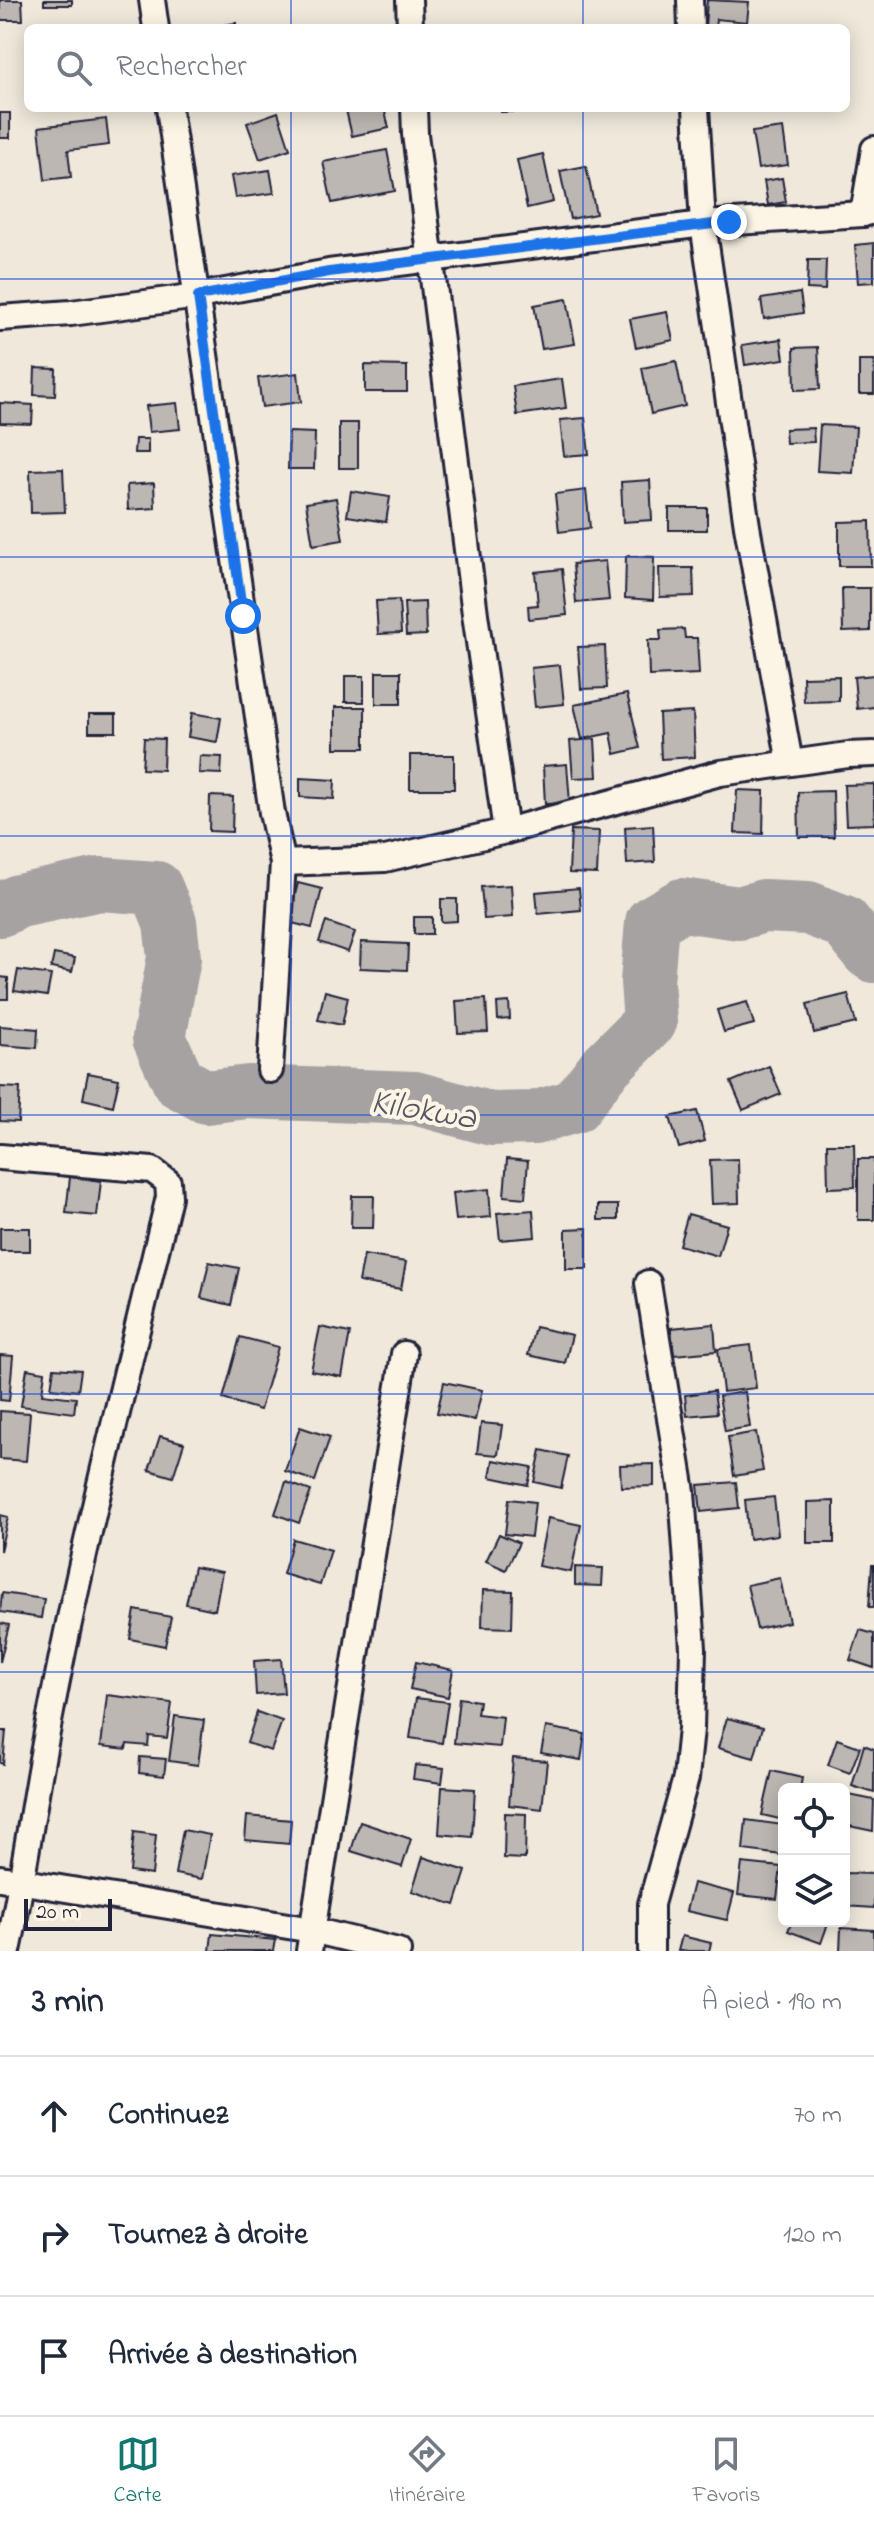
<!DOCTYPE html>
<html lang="fr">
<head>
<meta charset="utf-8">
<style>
  :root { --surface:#fff; --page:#f6f6f7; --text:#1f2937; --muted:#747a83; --line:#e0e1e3; --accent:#0f766e }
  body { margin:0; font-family:"Indie Flower",sans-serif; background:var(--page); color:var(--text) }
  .controls { position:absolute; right:24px; bottom:24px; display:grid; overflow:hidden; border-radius:12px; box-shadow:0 4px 20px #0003 }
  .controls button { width:72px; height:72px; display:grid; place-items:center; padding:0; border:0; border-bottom:2px solid var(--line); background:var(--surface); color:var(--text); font:40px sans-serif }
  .scale { position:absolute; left:24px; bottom:20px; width:88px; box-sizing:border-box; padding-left:8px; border:4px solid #22223b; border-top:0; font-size:22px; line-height:28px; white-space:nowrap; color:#22223b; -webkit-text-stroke:6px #fcf5e5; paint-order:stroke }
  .stop { position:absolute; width:24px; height:24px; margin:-18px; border:6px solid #1a73e8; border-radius:50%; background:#fff }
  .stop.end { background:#1a73e8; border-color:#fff; box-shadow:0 2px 8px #0008 }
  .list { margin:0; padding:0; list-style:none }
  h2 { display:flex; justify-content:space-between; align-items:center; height:104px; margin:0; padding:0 32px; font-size:34px }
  h2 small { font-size:26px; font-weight:400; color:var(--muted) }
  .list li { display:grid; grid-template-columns:52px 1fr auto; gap:24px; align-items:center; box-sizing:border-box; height:120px; padding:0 32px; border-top:2px solid var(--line) }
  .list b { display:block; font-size:30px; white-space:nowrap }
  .list em { font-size:26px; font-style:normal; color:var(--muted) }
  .icon { flex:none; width:44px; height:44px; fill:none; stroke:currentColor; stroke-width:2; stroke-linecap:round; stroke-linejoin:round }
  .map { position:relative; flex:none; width:874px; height:1951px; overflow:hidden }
  .search { position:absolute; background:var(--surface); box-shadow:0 4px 20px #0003; left:24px; right:24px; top:24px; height:88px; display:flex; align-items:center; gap:20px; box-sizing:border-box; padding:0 28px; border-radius:12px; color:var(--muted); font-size:30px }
  .sheet { height:464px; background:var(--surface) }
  nav { display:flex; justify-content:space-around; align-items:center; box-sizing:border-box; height:112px; border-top:2px solid var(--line); background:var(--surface); font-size:22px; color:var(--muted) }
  nav a { display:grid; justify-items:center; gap:4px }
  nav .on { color:var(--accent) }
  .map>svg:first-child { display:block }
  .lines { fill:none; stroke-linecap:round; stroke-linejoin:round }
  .river { stroke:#a6a2a2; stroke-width:54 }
  .building { fill:#bcb7b3; stroke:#22223b; stroke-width:2 }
  .minor-casing { stroke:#22223b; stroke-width:30 }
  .minor { stroke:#fcf5e5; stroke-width:24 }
  .route { stroke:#1a73e8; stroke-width:10 }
  .grid { fill:none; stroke:#1d4ed8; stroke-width:2; stroke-opacity:0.55 }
  .labels { text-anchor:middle; stroke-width:8; stroke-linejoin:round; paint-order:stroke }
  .water-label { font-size:36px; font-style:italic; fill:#575564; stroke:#fcf5e5 }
</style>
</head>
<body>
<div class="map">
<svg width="874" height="1951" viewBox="0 0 874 1951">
  <rect width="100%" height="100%" fill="#efe8db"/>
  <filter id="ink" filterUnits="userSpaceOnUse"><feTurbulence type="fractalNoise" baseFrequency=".0125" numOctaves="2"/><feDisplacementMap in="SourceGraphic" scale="16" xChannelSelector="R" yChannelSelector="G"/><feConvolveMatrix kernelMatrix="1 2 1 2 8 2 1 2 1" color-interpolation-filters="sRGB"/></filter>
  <g filter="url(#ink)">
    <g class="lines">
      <path class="river" d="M0 910 19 901 100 884 156 888 170 922 174 958 159 1038 179 1082 206 1097 248 1092 415 1098 492 1119 534 1118 575 1106 603 1069 650 1022 647 982 652 922 682 905 739 913 764 906 808 908 844 922 868 952 874 956"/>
    </g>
    <g class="building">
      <path d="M0 0H22L23 20H0Z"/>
      <rect x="44" y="0" width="28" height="5"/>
      <path d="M707 0 749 2 747 22 716 19 715 28 705 27Z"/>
      <path d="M236 23V28H203Z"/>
      <path d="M356 108H384L389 128 352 136 346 110Z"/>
      <path d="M501 108H538V111L501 112Z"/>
      <path d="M278 112 290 149 260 159 247 123Z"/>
      <rect x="0" y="113" width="10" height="25"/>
      <path d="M106 119 109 145 68 150 71 177 45 180 39 127Z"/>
      <path d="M783 128 788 165 758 169 752 132Z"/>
      <path d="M387 150 395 191 332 203 323 162Z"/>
      <path d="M543 154 553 202 527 208 517 160Z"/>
      <path d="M586 166 596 214 570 219 560 171Z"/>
      <path d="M270 170 274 193 235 198 231 176Z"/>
      <path d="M782 178 786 202 768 205 764 181Z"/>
      <path d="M874 243V282L858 283 855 245Z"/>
      <path d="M808 260H826L825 290 807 289Z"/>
      <path d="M800 293 803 313 764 319 761 299Z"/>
      <path d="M567 299 575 344 542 349 534 305Z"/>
      <path d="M667 312 673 340 636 348 630 319Z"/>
      <path d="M781 339 784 359 745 365 742 345Z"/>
      <path d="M818 347 820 389 795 390 794 348Z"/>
      <path d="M676 361 685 406 651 414 642 368Z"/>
      <rect x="859" y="361" width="15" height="33"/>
      <path d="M365 365 407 366V392H365Z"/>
      <path d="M35 368 56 369 55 396 34 395Z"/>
      <path d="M298 373 301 402 262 407 258 378Z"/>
      <path d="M562 379 566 408 517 415 513 386Z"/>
      <path d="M0 403 33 405 32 424 0 423Z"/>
      <path d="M177 403 180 429 149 432 146 406Z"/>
      <path d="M585 418 589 454 564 456 560 420Z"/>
      <rect x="339" y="423" width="19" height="45"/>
      <path d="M820 425 856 427 853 473 817 471Z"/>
      <path d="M813 428 814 442 786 443 785 429Z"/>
      <path d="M289 432 315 433 314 469H288Z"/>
      <path d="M135 439H148V453H134Z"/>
      <path d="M63 469 65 512 31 513 30 470Z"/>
      <path d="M650 480 652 520 623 522 621 482Z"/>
      <path d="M154 483 155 508 128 510 127 485Z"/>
      <path d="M586 490 590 528 559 532 555 494Z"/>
      <path d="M351 491 390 497 386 522 347 516Z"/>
      <path d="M336 498 343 540 313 545 306 503Z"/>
      <rect x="669" y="508" width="38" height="22"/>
      <path d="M870 521 871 566H839V522Z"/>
      <path d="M626 556 654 557 653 600 625 598Z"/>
      <path d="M605 561 609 600 576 603 573 564Z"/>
      <path d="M659 568H693L694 596 660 597Z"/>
      <path d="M562 569 567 615 529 619 528 606 538 605 535 572Z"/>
      <path d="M842 588H870V631L843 632Z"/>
      <path d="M399 600 401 633 378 634 376 601Z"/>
      <path d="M425 602 426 635 406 636 404 603Z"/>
      <path d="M684 629 685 638H697L699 674 649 676 648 640H661L660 630Z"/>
      <path d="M605 646 607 688 581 689 578 647Z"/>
      <path d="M560 665 564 704 535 707 531 668Z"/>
      <rect x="376" y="672" width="25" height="32"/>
      <path d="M874 675V707L857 709 854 677Z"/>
      <rect x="345" y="676" width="19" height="26"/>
      <path d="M839 676V701L804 702 803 677Z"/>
      <path d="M627 694 640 748 615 754 611 733 582 739 574 705Z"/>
      <rect x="335" y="707" width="30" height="41"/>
      <path d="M693 712 695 757 661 759 659 714Z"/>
      <path d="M192 713 221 718 217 742 188 737Z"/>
      <rect x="89" y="714" width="27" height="18"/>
      <path d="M144 738 164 739 163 770 142 769Z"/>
      <path d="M595 739 597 777 573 778 570 741Z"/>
      <rect x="410" y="755" width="44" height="34"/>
      <path d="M200 756 222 757 221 774 199 773Z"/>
      <path d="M567 764 570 803 545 804 543 766Z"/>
      <path d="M300 778 335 780 334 799 300 797Z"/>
      <path d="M874 784V824L846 825 844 785Z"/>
      <path d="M737 790 764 791 763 834 735 833Z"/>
      <path d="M833 791 834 837H799L798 792Z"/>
      <path d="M210 796 233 797 232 832 209 831Z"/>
      <path d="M653 825 655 862 627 864 625 827Z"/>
      <path d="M571 830 599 831 597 874 569 873Z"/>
      <path d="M298 883 322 889 312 928 288 922Z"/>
      <path d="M511 885 513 917 484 919 481 887Z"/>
      <path d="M579 888 581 910 538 914 536 892Z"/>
      <path d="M441 899H457V921L441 922Z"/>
      <rect x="414" y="917" width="18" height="17"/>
      <path d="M326 922 355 932 348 952 319 942Z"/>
      <path d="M361 942 408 944 407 970 360 968Z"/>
      <path d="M54 954 75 958 72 972 51 968Z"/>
      <path d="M18 970 51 975 47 996 14 991Z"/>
      <path d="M0 977 8 978V999H0Z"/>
      <path d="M325 991 348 997 342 1025 318 1020Z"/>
      <path d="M848 994 856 1023 814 1033 807 1004Z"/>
      <path d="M486 999 488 1032 458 1033 456 1001Z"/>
      <path d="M509 1002 510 1019 498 1020 497 1003Z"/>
      <path d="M747 1002 754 1024 724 1032 717 1010Z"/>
      <path d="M0 1026 38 1029 37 1048 0 1045Z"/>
      <path d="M769 1066 781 1094 743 1110 731 1082Z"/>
      <path d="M88 1073 119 1079 113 1106 83 1099Z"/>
      <path d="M0 1087 20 1088 18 1122 0 1121Z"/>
      <path d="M697 1111 705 1141 679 1148 670 1117Z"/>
      <path d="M827 1144H854L855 1187 828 1188Z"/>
      <path d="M507 1159 528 1161 525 1198 504 1196Z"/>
      <path d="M738 1159 739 1203 712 1204 710 1160Z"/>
      <rect x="858" y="1159" width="16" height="61"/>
      <path d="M70 1177 101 1181 97 1216 66 1213Z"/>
      <path d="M489 1189 491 1217 456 1220 453 1193Z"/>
      <path d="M352 1196H374L373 1228H351Z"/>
      <rect x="598" y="1205" width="20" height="15"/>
      <path d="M533 1210 535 1237 500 1240 497 1213Z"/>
      <path d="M688 1214 727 1225 718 1256 679 1245Z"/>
      <rect x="0" y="1228" width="30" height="23"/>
      <path d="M587 1228V1269H566V1229Z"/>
      <path d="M364 1255 406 1262 401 1289 359 1282Z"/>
      <path d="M209 1262 239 1268 231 1305 201 1298Z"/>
      <path d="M714 1324 716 1351 674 1355 671 1328Z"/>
      <path d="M320 1327 350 1333 342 1377 311 1371Z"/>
      <path d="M535 1327 572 1335 565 1363 528 1355Z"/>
      <path d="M240 1337 278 1347 260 1410 223 1399Z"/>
      <path d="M751 1345 756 1388 723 1392 718 1349Z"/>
      <path d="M0 1355 13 1356 9 1401 0 1400Z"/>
      <path d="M54 1368 81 1370 78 1391 51 1388Z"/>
      <path d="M27 1369 45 1372 42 1394 76 1398 74 1413 21 1406Z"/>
      <path d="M444 1382 482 1390 475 1420 437 1413Z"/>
      <path d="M714 1391 717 1413 687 1416 685 1395Z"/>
      <path d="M745 1392 750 1427 725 1431 719 1396Z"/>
      <path d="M0 1411 30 1413 26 1461 0 1459Z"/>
      <path d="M481 1423 502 1425 498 1455 477 1453Z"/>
      <path d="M300 1427 330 1437 315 1481 285 1471Z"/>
      <path d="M756 1432 763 1471 734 1476 728 1437Z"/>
      <path d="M160 1436 184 1443 173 1477 149 1470Z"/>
      <path d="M541 1450 568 1456 561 1488 534 1482Z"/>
      <path d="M493 1460 532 1467 528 1485 490 1477Z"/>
      <path d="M654 1464V1486L621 1487 620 1465Z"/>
      <path d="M286 1482 311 1491 299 1523 275 1514Z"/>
      <path d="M736 1482 739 1508 701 1512 698 1485Z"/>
      <path d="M774 1497 778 1535 749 1539 745 1500Z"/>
      <path d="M509 1499 535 1502 531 1537 505 1534Z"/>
      <path d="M834 1501V1543H807V1502Z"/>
      <path d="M0 1515 8 1517 0 1551Z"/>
      <path d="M548 1518 581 1525 571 1572 538 1566Z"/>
      <path d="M499 1534 519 1543 506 1570 486 1561Z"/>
      <path d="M293 1539 331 1550 320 1585 283 1574Z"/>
      <path d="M872 1565H874V1607H869Z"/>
      <path d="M194 1567 222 1572 215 1610 186 1604Z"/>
      <path d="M575 1567 603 1568 602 1586 575 1585Z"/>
      <path d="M780 1578 789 1622 757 1629 747 1585Z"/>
      <path d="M483 1590 513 1591 512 1628 482 1627Z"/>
      <path d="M2 1593 44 1599 41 1618 0 1612Z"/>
      <path d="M135 1610 171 1617 165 1646 130 1639Z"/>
      <path d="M0 1623 9 1625 0 1662Z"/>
      <path d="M860 1630 874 1634V1668L850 1660Z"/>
      <path d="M281 1659 284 1693 256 1695 254 1661Z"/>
      <path d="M416 1662 453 1670 448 1697 410 1689Z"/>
      <path d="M107 1695 172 1703 167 1738 149 1736 148 1746 127 1744 126 1749 101 1746Z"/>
      <path d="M416 1698 448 1702 442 1743 410 1738Z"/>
      <path d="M459 1698 479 1701 477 1714 503 1717 500 1747 454 1743Z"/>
      <path d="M257 1712 282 1721 271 1751 247 1743Z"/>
      <path d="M175 1716 204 1720 198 1765 169 1761Z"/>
      <path d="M727 1718 763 1727 754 1758 718 1748Z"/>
      <path d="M546 1727 585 1734 581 1760 541 1753Z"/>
      <path d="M0 1731H6L3 1764 0 1763Z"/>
      <path d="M837 1739 860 1747 850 1773 828 1765Z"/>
      <path d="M864 1745 874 1749V1793L852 1786Z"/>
      <path d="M140 1757 166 1759 164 1776 139 1773Z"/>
      <path d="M513 1758 547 1761 542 1809 509 1805Z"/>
      <path d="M415 1765 444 1768 442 1783 413 1779Z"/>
      <path d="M772 1771 802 1778 800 1789H784V1820L762 1815Z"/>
      <path d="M442 1787 475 1789 472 1837 439 1834Z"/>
      <path d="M844 1794 874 1800 873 1831 844 1825Z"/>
      <path d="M505 1813 526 1814 525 1859 504 1858Z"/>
      <path d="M247 1816 291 1820 289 1844 245 1840Z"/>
      <path d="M746 1820 784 1825 782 1855 743 1850Z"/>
      <path d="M360 1822 411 1839 402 1867 351 1851Z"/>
      <path d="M183 1830 210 1835 202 1879 175 1874Z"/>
      <path d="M134 1832 156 1835 152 1875 130 1872Z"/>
      <path d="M423 1857 466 1871 455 1905 412 1891Z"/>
      <path d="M742 1863 781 1867 777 1899 738 1895Z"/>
      <path d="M844 1873 874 1874V1908L844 1906Z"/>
      <path d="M693 1883 734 1893 727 1920 686 1911Z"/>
      <path d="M792 1921H829L821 1943 788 1931Z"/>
      <path d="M841 1928 874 1930V1951H840Z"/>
      <path d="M212 1934 276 1940 274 1951H210Z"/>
      <path d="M682 1936 711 1943 709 1951H678Z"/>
    </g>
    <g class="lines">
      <defs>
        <g id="minor">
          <path d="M152 0 156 28"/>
          <path d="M409 0 410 28"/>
          <path d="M690 0 691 28"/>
          <path d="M169 108 272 813 283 863 270 1070"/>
          <path d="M414 108 415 134 475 614 506 831"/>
          <path d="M696 108 703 224 747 526 790 763"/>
          <path d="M863 214 874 149"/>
          <path d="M0 318 71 313 198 296 329 272 703 224 863 214 874 211"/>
          <path d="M283 863 385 859 506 831 720 773 848 755 874 754"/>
          <path d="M0 1157 152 1170 168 1182 169 1197C125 1382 77 1567 43 1754 31 1819 22 1885 8 1951"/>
          <path d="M648 1283 682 1492 693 1648 691 1729 686 1778 651 1904V1951"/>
          <path d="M0 1878 312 1930 398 1951"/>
          <path d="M309 1951 404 1354"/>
        </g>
      </defs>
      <use href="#minor" class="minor-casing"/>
      <use href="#minor" class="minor"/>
    </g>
  </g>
  <g class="lines" filter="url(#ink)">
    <path class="route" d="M243 616 198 296 329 272 729 222"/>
  </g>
  <path class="grid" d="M291 0V28M583 0V28M291 108V1951M583 108V1951M0 279H874M0 557H874M0 836H874M0 1115H874M0 1394H874M0 1672H874"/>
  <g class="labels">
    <g class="water-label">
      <text transform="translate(424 1107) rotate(9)" y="13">Kilokwa</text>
    </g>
  </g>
</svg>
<div class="controls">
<button><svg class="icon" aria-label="locate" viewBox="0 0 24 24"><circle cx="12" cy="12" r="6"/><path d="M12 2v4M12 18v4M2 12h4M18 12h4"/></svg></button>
<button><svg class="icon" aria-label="layers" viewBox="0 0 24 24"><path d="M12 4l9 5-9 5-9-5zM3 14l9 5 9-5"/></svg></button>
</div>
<div class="scale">20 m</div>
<div class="stop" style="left:243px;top:616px"></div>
<div class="stop end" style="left:729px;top:222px"></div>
<div class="search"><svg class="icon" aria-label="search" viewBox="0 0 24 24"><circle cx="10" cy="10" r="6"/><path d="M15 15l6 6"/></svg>Rechercher</div>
</div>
<section class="sheet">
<h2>3 min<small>À pied · 190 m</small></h2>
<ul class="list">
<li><svg class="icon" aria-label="ahead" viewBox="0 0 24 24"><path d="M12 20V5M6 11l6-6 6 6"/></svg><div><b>Continuez</b></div><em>70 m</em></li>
<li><svg class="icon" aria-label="right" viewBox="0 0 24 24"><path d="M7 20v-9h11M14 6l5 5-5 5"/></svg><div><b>Tournez à droite</b></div><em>120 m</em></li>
<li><svg class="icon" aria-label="arrive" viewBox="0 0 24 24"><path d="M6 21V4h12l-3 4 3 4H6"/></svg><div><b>Arrivée à destination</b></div></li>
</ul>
</section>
<nav>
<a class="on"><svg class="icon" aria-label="map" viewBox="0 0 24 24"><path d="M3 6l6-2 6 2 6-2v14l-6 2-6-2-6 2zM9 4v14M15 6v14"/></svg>Carte</a>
<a><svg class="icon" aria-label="directions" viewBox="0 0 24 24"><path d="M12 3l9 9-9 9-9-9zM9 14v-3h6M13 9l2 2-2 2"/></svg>Itinéraire</a>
<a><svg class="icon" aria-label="saved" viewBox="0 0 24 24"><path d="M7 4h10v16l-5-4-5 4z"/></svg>Favoris</a>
</nav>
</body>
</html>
